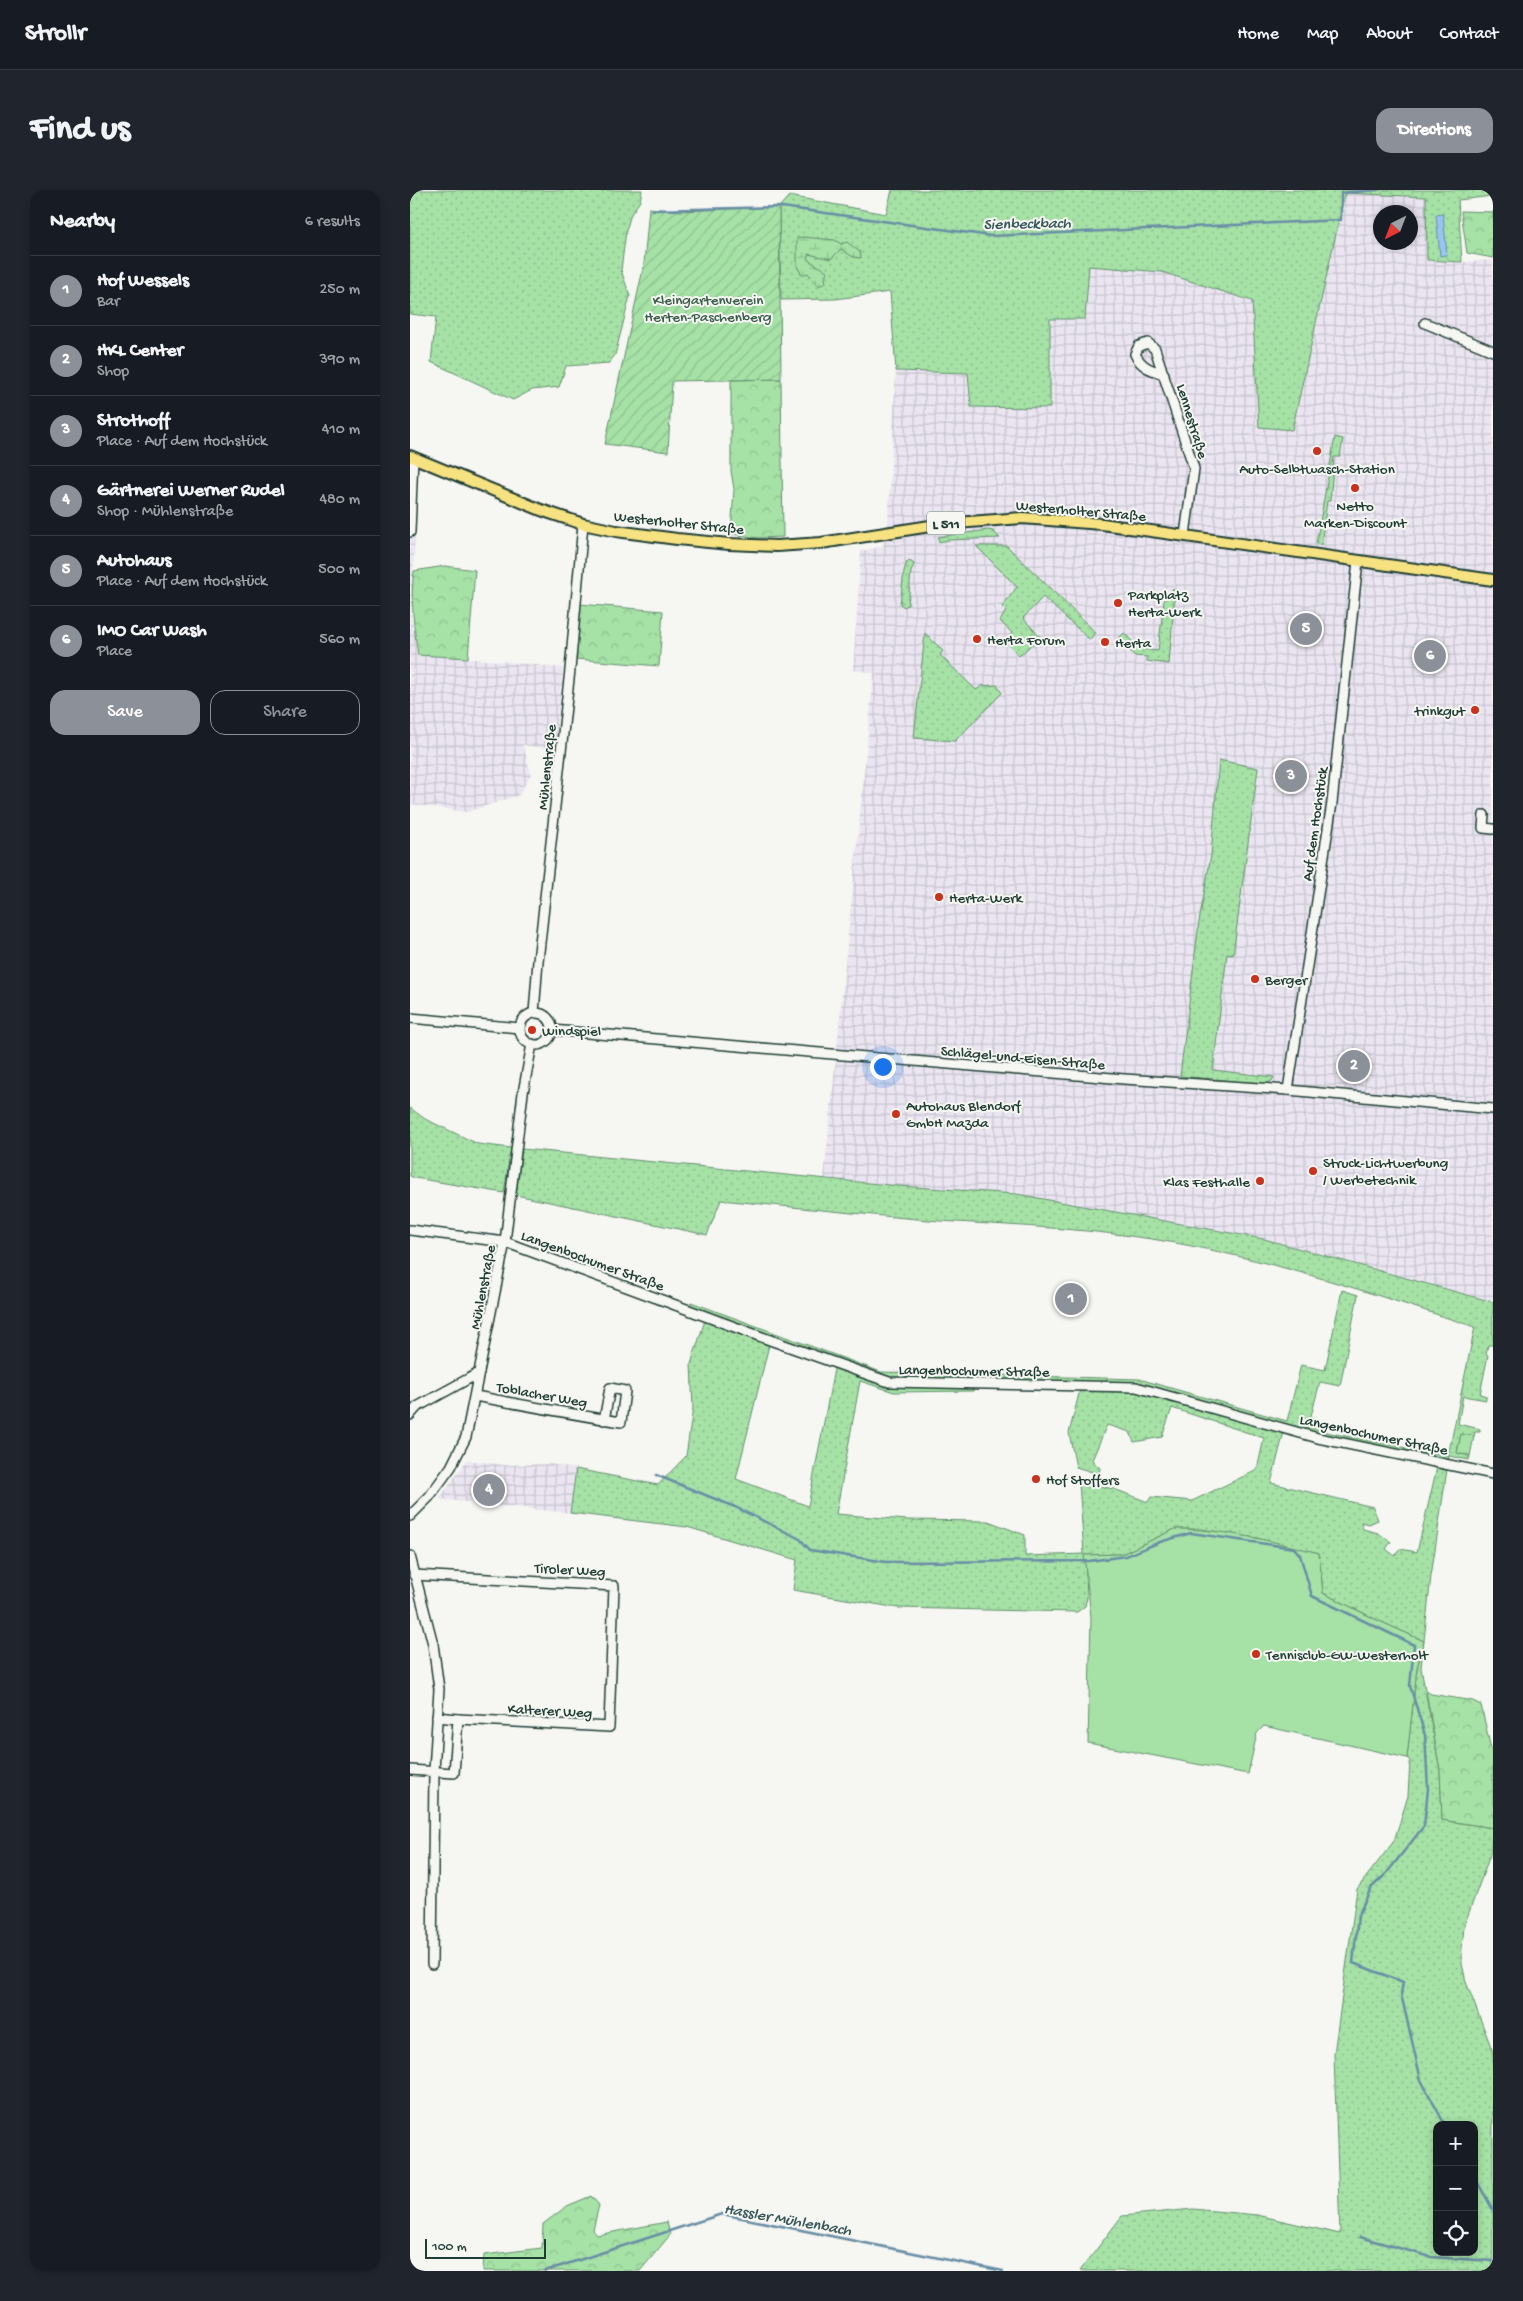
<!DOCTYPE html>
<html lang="en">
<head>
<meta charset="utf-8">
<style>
  :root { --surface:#171b24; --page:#20242c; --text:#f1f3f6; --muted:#9ea1a6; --line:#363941; --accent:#8c9099 }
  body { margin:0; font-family:"Gochi Hand",sans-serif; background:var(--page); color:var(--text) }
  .controls { position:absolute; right:15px; bottom:15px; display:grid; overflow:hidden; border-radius:10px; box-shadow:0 2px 8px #0003 }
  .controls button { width:45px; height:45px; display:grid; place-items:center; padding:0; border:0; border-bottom:1px solid var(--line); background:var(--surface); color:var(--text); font:25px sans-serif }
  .compass { position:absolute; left:963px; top:15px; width:45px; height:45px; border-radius:50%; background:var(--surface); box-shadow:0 2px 8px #0003; rotate:222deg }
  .scale { position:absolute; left:15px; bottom:12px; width:121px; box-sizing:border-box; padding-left:5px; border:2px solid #1f3d34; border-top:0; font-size:14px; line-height:18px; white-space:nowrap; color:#1f3d34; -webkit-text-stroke:4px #f6f6f2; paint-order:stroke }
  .you { position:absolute; left:472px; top:876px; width:18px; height:18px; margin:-12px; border:4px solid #fff; border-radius:50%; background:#1a73e8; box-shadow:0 0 0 8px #1a73e833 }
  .badge { display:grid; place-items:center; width:32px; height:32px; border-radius:50%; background:var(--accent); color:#fff; font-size:16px; font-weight:700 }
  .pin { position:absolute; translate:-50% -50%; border:2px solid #fff; box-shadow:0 1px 5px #0006 }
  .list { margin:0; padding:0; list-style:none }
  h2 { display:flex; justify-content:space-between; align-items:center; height:65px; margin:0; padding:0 20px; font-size:21px }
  h2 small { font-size:16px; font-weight:400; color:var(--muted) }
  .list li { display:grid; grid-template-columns:32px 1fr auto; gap:15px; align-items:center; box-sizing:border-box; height:70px; padding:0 20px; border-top:1px solid var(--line) }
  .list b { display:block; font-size:19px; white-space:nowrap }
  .list p { margin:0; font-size:16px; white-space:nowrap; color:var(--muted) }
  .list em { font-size:16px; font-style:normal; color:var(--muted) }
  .actions { display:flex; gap:10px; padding:15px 20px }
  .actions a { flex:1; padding:11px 0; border:1px solid var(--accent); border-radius:15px; text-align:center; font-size:18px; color:var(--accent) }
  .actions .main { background:var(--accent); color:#fff }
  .icon { flex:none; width:28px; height:28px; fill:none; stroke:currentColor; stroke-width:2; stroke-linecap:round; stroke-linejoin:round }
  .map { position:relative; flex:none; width:1083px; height:2081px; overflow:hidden; border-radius:15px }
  header { display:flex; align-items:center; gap:30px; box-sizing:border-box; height:70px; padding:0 25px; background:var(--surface); border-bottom:1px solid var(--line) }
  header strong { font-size:24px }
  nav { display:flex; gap:28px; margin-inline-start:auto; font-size:18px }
  .intro { display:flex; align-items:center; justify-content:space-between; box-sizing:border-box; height:120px; padding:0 30px }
  h1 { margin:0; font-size:35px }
  .button { padding:12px 22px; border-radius:15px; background:var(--accent); color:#fff; font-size:18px; font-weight:700 }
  main { display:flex; gap:30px; padding:0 30px }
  aside { flex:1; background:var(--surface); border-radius:15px; box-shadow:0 2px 8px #0003 }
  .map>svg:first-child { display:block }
  .industrial { fill:url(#industrial-grid); fill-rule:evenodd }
  .grass { fill:url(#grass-dots); stroke:#628f6d; fill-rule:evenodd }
  .forest { fill:url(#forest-crowns); stroke:#628f6d }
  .wetland { fill:url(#wetland-marsh); stroke:#628f6d }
  .garden { fill:url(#garden-furrows); stroke:#628f6d }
  .pitch { fill:#a6e1a6; stroke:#628f6d }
  .water { fill:#98c4f2; stroke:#688ea6 }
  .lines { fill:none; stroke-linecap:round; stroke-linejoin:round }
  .stream { stroke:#688ea6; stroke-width:2.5 }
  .minor-casing { stroke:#1f3d34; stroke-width:12 }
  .major-casing { stroke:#1f3d34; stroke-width:14 }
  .minor { stroke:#f6f6f2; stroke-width:9 }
  .major { stroke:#f7e281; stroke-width:10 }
  .poi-dot { fill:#c8321e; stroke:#f6f6f2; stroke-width:2 }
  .labels { text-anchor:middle; stroke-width:4; stroke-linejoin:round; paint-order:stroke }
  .shield { fill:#f6f6f2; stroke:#60746d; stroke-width:1 }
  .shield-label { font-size:14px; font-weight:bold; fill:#1f3d34 }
  .park-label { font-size:15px; fill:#3a5e4b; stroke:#f6f6f2 }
  .street-label { font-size:15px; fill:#1f3d34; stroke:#f6f6f2 }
  .poi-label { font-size:15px; fill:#1f3d34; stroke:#f6f6f2; text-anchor:start }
  .water-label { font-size:16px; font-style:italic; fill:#37585a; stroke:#f6f6f2 }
</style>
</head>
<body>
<header>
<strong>Strollr</strong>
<nav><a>Home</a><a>Map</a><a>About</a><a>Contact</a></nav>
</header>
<div class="intro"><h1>Find us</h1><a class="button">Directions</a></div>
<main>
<aside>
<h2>Nearby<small>6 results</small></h2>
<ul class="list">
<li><span class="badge">1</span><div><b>Hof Wessels</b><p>Bar</p></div><em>250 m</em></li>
<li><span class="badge">2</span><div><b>HKL Center</b><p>Shop</p></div><em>390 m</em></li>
<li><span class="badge">3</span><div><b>Strothoff</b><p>Place · Auf dem Hochstück</p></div><em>410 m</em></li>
<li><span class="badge">4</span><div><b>Gärtnerei Werner Rudel</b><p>Shop · Mühlenstraße</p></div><em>480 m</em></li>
<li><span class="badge">5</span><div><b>Autohaus</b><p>Place · Auf dem Hochstück</p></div><em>500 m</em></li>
<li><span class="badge">6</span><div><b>IMO Car Wash</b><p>Place</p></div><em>560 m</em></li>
</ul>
<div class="actions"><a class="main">Save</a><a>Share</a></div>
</aside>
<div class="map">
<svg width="1083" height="2081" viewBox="0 0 1083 2081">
  <defs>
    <pattern id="industrial-grid" width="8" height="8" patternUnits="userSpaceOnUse" patternTransform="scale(1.25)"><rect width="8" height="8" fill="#eae5f1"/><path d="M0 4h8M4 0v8" fill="none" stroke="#c8c5cf"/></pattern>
    <pattern id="grass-dots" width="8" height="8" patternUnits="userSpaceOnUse" patternTransform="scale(1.25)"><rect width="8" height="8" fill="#a6e1a6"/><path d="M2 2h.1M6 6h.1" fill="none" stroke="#8ec290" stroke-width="1.8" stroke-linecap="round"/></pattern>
    <pattern id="forest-crowns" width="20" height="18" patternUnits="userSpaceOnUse" patternTransform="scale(1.25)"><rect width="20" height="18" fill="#a6e1a6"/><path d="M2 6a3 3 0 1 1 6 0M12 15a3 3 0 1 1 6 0" fill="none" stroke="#8ec290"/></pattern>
    <pattern id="wetland-marsh" width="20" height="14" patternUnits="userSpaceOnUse" patternTransform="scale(1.25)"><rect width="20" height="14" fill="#a6e1a6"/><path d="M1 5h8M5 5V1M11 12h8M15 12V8" fill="none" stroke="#8ec290"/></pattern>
    <pattern id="garden-furrows" width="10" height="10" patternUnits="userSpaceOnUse" patternTransform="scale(1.25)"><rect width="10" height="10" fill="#a6e1a6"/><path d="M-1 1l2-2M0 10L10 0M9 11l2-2" fill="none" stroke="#8ec290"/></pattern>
  </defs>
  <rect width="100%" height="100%" fill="#f6f6f2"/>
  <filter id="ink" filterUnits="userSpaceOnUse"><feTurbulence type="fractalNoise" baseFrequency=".02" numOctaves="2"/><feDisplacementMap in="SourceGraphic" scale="10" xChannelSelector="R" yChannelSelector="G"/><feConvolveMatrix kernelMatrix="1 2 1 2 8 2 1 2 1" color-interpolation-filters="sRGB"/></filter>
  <g filter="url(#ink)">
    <g class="industrial">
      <path d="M935 3 1016 7 1017 70 1052 72 1083 70V1111L855 1049 606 1004 489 996 414 988 464 483 443 480 451 361 473 356 478 334 486 181 559 183 561 216 640 129 679 75 752 82 842 111 849 237 882 240ZM971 22H1001V52H971Z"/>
      <path d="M0 279 8 283 1 421 8 465 58 468 153 478 146 546 141 559 113 555 121 584 109 605 57 622 0 614Z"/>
      <path d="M57 1270 94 1275 141 1274 166 1279 160 1323 29 1309Z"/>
    </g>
    <g class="grass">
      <path d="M0 0H232L230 11 221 24 216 41 211 80 220 106 205 165 199 173 156 176 149 197 122 200 103 210 21 172 26 127 0 124Z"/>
      <path d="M482 0H1083V6L1048 10 1052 72 1017 70 1016 7 935 3 882 240 849 237 842 111 752 82 679 76 675 129H640V218L561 217 558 183 486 181 480 102 425 109 371 110 369 17 379 6 476 24Z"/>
      <path d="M925 247 933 249 930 267H924L920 311H917L911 355 906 354Z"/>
      <path d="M578 340 583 341 590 348 538 350 529 352 528 347Z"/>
      <path d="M566 356H597L685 442 680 450 633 407 613 428 630 447 609 466 596 451 602 443 590 431 596 421 592 417 607 397Z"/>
      <path d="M500 371 504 374 501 382 498 415 494 417 490 414 494 381 497 372Z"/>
      <path d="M763 398 765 403 759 474 737 471V467L725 466 708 449 714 443 730 459 748 461 754 411Z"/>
      <path d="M515 443 533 461 530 465 566 500 572 496 587 495 592 503 545 551 504 548Z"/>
      <path d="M809 570 848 578 823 765 817 764 803 880 864 887 862 891 856 894 770 886 789 732 801 665Z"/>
      <path d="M0 918 15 929 68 954 101 958 94 1003 5 988 0 986Z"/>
      <path d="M112 959 489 996 606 1004 854 1049 1083 1112V1155H1078L1076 1164 1078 1165 1070 1204 1076 1206V1210L1053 1206 1048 1234 1070 1239V1242H1065L1064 1246 1051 1244 1047 1263 1060 1266 1059 1270 1039 1266 1021 1386 1011 1478 1030 1580 1032 1630 1083 1638 1080 1665 1054 1736 1051 1769 1056 1792 1083 1862V2081H670L712 2026 783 2019 847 2025 930 2044 924 1864 947 1699 984 1651 998 1606 1000 1571 997 1568 1007 1478 1014 1451 967 1430 913 1403 909 1363 846 1348 791 1339H765L712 1364 675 1365 677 1407 675 1416 667 1422 488 1418 383 1400 387 1370 277 1337 160 1323 166 1279 248 1295 276 1266 283 1218 281 1174 296 1127 278 1120 281 1112 471 1182 729 1189 877 1231 891 1175 915 1180 932 1100 948 1105 930 1196 910 1192 898 1237 921 1243 1038 1266 1065 1137C968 1105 871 1073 771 1054 692 1039 610 1036 530 1031 457 1025 384 1017 311 1010L297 1045 106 1005ZM360 1151 425 1174 398 1316 326 1289ZM450 1191 484 1202 563 1201 564 1193 671 1196 659 1243 666 1277 689 1284 690 1278 682 1270 697 1235 720 1242 724 1252 752 1247 762 1218 854 1248 847 1280 782 1311 741 1307 738 1312 704 1299 669 1292 674 1364 615 1366V1345L578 1331 497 1330 426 1324ZM875 1238 1028 1273 1007 1362 990 1359 985 1366 976 1359 981 1352 968 1343 953 1339 951 1332 959 1334 968 1330 963 1317 861 1293ZM1027 1935H1064V2062H1027Z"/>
    </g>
    <g class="forest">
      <path d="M1051 21 1083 22V68L1057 63Z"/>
      <path d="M371 189 373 347 349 348 321 344 324 299 321 281V190Z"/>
      <path d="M35 376 65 380 58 468 8 465C4 438 0 409 4 381Z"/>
      <path d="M169 414 253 421 249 476 165 469Z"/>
      <path d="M1051 1244 1064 1246 1060 1266 1047 1263Z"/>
      <path d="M1016 1501 1021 1504 1063 1511 1071 1515 1083 1568V1638L1032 1630 1030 1580Z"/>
      <path d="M181 2006 189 2015 183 2040 187 2045 257 2032 260 2045 230 2081H73L74 2065 132 2058 133 2034 157 2016Z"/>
    </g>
    <path class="wetland" d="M393 47 425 50 431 54 437 52 450 62 451 68 443 67 431 59 421 69 398 64V70L417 81 415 88 416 93 408 96 398 83 392 85 387 76V48Z"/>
    <path class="garden" d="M369 17 371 189 262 191 258 262 195 254 234 74 239 18 270 21Z"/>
    <path class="pitch" d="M765 1339C814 1339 861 1351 909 1363L913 1403 967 1430 1014 1451 1007 1478 997 1568 854 1536 847 1543 838 1584 678 1553 681 1427 674 1365 712 1364Z"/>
    <path class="water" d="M1033 24 1037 65 1030 66 1026 25Z"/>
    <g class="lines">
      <g class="stream">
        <path d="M242 20 372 17 581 46 931 30V3L968 0"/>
        <path d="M246 1285 325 1317 374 1341 390 1349 400 1360 476 1372 679 1371 716 1366 750 1352 781 1343 884 1358 890 1365 902 1406 1004 1455 1000 1496 1015 1545 1018 1599 1014 1636 976 1684 961 1698 948 1726 943 1773 993 1792 991 1804 1011 1890 1035 1935"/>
        <path d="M1064 1986 1083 2020"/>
        <path d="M950 2047 1021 2067 1083 2071"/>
        <path d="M135 2081 312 2024 593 2081"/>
      </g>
      <defs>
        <g id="minor">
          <path d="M1015 133 1083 161"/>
          <path d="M754 184C741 180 731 177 725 164L729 156 738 153 745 159 782 272 784 279 775 345"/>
          <path d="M0 342 3 267"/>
          <path d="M1074 625 1073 638 1083 639"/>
          <path d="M124 823 128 771 160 480 173 334"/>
          <circle cx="126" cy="839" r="16"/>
          <path d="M0 828 110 838"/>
          <path d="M142 840 714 889 878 900 1083 919"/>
          <path d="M878 900 922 613 948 371"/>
          <path d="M0 1040 95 1052 360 1150 479 1192 726 1197 908 1248 1083 1284"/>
          <path d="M65 1206C113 1215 162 1224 211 1232L215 1201 200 1198 194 1230"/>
          <path d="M0 1225 7 1217 69 1183"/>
          <path d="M0 1326 19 1307 41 1277 56 1247 95 1052 113 903 122 854"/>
          <path d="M0 1366 23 1454 29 1499 24 1581 22 1774"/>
          <path d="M4 1385 204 1396 199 1537 48 1529"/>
          <path d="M0 1580 44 1583 48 1529 27 1527"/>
        </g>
        <path id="major" d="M0 266 131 320 173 334 206 341 267 349 319 354 367 356 411 353 533 334 612 328 692 334 1083 390"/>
      </defs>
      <use href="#minor" class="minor-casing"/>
      <use href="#major" class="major-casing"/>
      <use href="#minor" class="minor"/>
      <use href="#major" class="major"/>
    </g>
  </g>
  <g class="poi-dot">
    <circle cx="907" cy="261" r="5"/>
    <circle cx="945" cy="298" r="5"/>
    <circle cx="708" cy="413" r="5"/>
    <circle cx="567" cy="449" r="5"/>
    <circle cx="695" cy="452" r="5"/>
    <circle cx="1065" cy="520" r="5"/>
    <circle cx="529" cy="707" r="5"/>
    <circle cx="845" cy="789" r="5"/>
    <circle cx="122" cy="840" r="5"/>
    <circle cx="486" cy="924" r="5"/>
    <circle cx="903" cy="981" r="5"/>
    <circle cx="850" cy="991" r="5"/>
    <circle cx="626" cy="1289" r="5"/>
    <circle cx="846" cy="1464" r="5"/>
  </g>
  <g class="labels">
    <rect class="shield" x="517" y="321.5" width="38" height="23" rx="4"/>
    <g class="shield-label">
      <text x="536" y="338">L 511</text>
    </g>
    <g class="park-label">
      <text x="298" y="114">Kleingartenverein<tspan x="298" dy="17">Herten-Paschenberg</tspan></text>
    </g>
    <g class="street-label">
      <text transform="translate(783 231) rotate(73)" y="5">Lennestraße</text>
      <text transform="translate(671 320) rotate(5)" y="5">Westerholter Straße</text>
      <text transform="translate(269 332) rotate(6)" y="5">Westerholter Straße</text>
      <text transform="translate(136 577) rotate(-84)" y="5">Mühlenstraße</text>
      <text transform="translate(904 634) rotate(-82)" y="5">Auf dem Hochstück</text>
      <text transform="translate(613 867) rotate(5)" y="5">Schlägel-und-Eisen-Straße</text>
      <text transform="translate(183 1070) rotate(20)" y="5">Langenbochumer Straße</text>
      <text transform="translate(72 1097) rotate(-79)" y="5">Mühlenstraße</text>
      <text transform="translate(564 1180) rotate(1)" y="5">Langenbochumer Straße</text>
      <text transform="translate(132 1204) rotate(10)" y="5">Toblacher Weg</text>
      <text transform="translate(964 1244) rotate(12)" y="5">Langenbochumer Straße</text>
      <text transform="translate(160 1379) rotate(3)" y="5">Tiroler Weg</text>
      <text transform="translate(140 1520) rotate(3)" y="5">Kalterer Weg</text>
    </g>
    <g class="poi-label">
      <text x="907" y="283" text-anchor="middle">Auto-Selbtwasch-Station</text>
      <text x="945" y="320" text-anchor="middle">Netto<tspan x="945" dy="17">Marken-Discount</tspan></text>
      <text x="718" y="409">Parkplatz<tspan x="718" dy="17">Herta-Werk</tspan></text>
      <text x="577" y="454">Herta Forum</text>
      <text x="705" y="457">Herta</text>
      <text x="1055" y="525" text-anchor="end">trinkgut</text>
      <text x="539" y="712">Herta-Werk</text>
      <text x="855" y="794">Berger</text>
      <text x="132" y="845">Windspiel</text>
      <text x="496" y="920">Autohaus Blendorf<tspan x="496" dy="17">GmbH Mazda</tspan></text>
      <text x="913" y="977">Struck-Lichtwerbung<tspan x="913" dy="17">/ Werbetechnik</tspan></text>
      <text x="840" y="996" text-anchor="end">Klas Festhalle</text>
      <text x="636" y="1294">Hof Stoffers</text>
      <text x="856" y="1469">Tennisclub-GW-Westerholt</text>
    </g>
    <g class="water-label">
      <text transform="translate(617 32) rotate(-1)" y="6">Sienbeckbach</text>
      <text transform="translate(378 2028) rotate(10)" y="6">Hassler Mühlenbach</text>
    </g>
  </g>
</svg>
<div class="controls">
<button>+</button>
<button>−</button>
<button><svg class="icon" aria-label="locate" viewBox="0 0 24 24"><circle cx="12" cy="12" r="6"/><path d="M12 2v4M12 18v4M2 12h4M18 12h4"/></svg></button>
</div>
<svg class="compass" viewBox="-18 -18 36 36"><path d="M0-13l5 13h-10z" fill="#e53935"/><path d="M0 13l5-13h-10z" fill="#9ea1a6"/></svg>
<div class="scale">100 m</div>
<div class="you"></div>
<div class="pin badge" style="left:661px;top:1109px">1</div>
<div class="pin badge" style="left:944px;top:876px">2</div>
<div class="pin badge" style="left:881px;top:586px">3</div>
<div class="pin badge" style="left:79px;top:1300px">4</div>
<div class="pin badge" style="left:896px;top:439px">5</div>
<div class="pin badge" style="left:1020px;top:466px">6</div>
</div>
</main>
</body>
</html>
